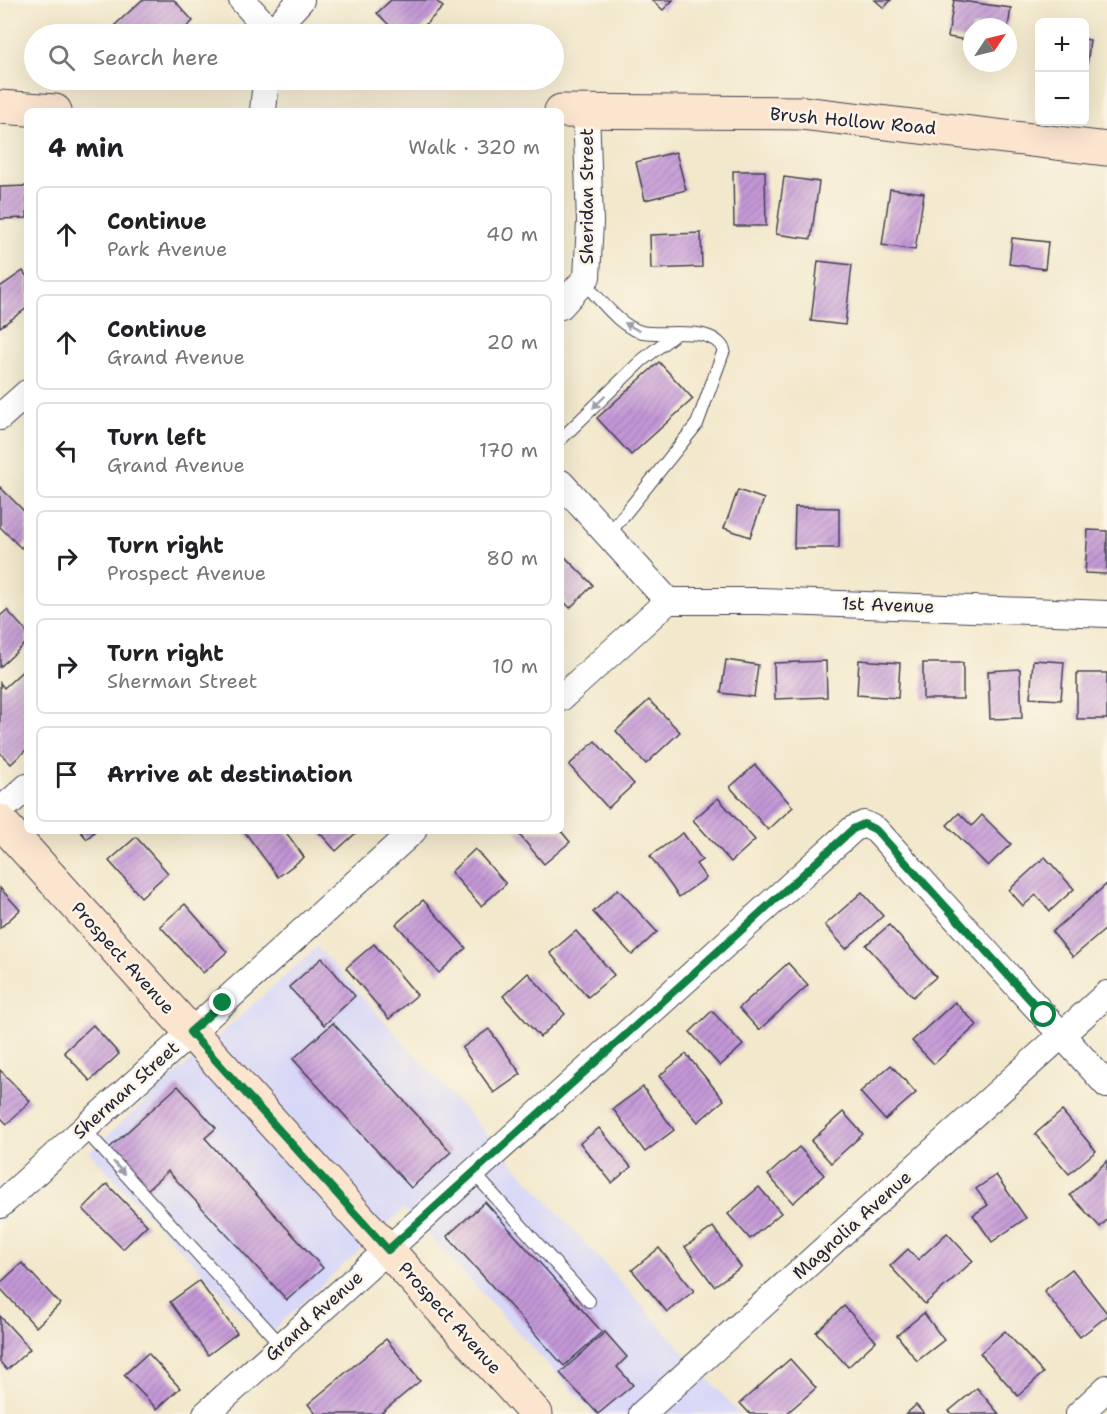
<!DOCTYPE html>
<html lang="en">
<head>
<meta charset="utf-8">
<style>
  :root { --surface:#fff; --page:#f6f6f6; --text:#202124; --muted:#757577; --line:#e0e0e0 }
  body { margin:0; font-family:"Shantell Sans",sans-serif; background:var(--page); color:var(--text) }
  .controls { position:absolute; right:18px; top:18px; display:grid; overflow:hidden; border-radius:9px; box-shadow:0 6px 24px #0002 }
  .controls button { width:54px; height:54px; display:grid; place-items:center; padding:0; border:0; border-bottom:2px solid var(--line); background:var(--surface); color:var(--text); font:30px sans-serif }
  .compass { position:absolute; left:963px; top:18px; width:54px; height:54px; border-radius:50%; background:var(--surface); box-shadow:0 6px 24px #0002; rotate:55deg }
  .stop { position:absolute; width:18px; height:18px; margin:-14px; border:4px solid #0b8043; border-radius:50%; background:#fff }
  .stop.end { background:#0b8043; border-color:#fff; box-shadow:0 2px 6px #0008 }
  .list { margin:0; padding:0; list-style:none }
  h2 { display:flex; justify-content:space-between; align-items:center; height:78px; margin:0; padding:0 24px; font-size:26px }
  h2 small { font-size:20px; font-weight:400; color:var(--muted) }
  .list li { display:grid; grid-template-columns:39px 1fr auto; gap:18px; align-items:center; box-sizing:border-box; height:96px; margin:0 12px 12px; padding:0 12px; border:2px solid var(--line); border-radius:9px }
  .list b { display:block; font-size:22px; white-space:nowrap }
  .list p { margin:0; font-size:20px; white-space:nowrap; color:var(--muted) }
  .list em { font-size:20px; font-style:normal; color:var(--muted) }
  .icon { flex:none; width:33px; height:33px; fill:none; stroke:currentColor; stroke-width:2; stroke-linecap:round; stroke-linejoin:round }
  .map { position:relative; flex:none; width:1107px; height:1414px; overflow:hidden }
  .search { position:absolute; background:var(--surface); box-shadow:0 6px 24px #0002; left:24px; top:24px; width:540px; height:66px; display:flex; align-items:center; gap:15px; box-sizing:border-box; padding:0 21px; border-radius:33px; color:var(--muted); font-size:22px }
  .panel { position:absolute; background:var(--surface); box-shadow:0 6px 24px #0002; left:24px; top:108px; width:540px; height:726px; border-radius:9px }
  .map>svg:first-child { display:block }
  .built { fill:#d7d7f8 }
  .building { fill:url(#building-hatch) }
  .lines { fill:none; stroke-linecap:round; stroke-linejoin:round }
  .lane-casing { stroke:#414051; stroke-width:14 }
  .street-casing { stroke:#414051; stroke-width:28 }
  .secondary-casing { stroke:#414051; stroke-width:35 }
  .lane { stroke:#fff; stroke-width:12 }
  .street { stroke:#fff; stroke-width:26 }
  .secondary { stroke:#fce5cf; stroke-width:33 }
  .oneway { fill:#9c9ca7 }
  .route { stroke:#0b8043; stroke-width:8 }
  .labels { text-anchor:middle; stroke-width:5; stroke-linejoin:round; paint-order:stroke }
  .street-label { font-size:18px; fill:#22223b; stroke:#fcf5e5 }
</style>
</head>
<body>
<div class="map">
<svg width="1107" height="1414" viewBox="0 0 1107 1414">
  <defs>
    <pattern id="building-hatch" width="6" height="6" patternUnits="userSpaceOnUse" patternTransform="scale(1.5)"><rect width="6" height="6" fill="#c498d7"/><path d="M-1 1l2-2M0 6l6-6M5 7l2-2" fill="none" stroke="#9f7cb0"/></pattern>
  </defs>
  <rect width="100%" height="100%" fill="#fcf5e5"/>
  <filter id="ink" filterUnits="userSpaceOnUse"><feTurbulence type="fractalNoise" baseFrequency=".0167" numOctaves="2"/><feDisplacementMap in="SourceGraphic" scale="12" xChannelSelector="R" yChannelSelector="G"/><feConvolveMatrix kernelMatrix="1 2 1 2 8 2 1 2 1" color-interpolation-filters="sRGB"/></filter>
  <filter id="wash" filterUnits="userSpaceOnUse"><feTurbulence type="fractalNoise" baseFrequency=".008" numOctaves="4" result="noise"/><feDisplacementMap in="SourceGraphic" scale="24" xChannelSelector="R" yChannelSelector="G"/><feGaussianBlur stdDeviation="1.35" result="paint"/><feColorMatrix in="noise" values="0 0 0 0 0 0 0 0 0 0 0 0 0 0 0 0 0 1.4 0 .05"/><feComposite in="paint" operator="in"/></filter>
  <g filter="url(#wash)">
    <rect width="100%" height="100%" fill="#f2e8cc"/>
    <path class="built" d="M317 947 740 1414H594L404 1209 264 1338 89 1152Z"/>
    <g id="blocks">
      <g class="building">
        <path d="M142 0H174L193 21 179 34H124L115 25Z"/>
        <path d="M391 0H435L443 7 416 34H398L377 13Z"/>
        <path d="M652 0H673L663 10Z"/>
        <path d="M875 0H891L884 8Z"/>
        <path d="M954 0 1011 8 1008 27H972V41L948 37Z"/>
        <path d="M1084 39 1090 40 1086 74 1084 73Z"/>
        <path d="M676 152 686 190 645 200 636 162Z"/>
        <path d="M733 171H765L766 226H734Z"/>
        <path d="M784 177 819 182 811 239 776 234Z"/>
        <path d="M27 186V218L0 219V187Z"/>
        <path d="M890 189 924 193 915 250 882 245Z"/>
        <path d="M701 233 702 267 651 269 650 235Z"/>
        <path d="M1012 238 1048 242 1045 269 1009 264Z"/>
        <path d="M818 261 852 265 845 325 811 321Z"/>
        <path d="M23 271 27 277V308L0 327V287Z"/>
        <path d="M659 362 693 399 631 455 597 418Z"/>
        <path d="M0 487 27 514V541L21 548 0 527Z"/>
        <path d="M738 490 764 499 750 537 724 528Z"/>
        <path d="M795 507 839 508V548H794Z"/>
        <path d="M1088 530 1107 531V574L1085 573Z"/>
        <path d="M561 553 593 585 570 608 561 598Z"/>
        <path d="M7 610 27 632V642L0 667V616Z"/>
        <path d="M726 660 758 665 754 697 721 693Z"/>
        <path d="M859 660 900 663 898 698 857 695Z"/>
        <path d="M1033 660 1064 662 1061 700 1030 698Z"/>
        <path d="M826 661 827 697 775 699 774 663Z"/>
        <rect x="923" y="663" width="40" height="36"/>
        <path d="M27 667V749L11 764 0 753V683L4 688Z"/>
        <path d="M1020 669 1022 718 990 719 988 671Z"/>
        <rect x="1077" y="673" width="30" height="46"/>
        <path d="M649 700 680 732 646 764 616 731Z"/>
        <path d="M595 741 634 784 608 808 569 765Z"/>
        <path d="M755 765 793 807 768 830 730 787Z"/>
        <path d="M718 798 755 840 731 862 693 820Z"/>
        <path d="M959 813 972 826 982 815 1011 844 988 866 947 825Z"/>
        <path d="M80 831H95L87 839Z"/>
        <path d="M244 831H285L304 857 278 877Z"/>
        <path d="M318 831H358L336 851Z"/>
        <path d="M516 831H561L570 842 544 864Z"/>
        <path d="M683 833 702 860 696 864 706 878 679 897 650 856Z"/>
        <path d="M136 837 168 873 141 897 109 861Z"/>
        <path d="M475 849 506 884 481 906 451 872Z"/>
        <path d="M1045 857 1074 889 1050 911 1036 895 1023 906 1009 890Z"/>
        <path d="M1107 884V928L1073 957 1052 932Z"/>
        <path d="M0 888 20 910 0 928Z"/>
        <path d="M618 889 657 932 632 955 593 912Z"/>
        <path d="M862 892 883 916 846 949 825 925Z"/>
        <path d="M423 900 466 948 439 973 396 924Z"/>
        <path d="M185 904 227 952 203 973 160 926Z"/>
        <path d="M889 925 936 977 913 997 866 945Z"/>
        <path d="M576 931 614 975 588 997 550 953Z"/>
        <path d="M374 944 417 995 389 1019 346 968Z"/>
        <path d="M322 958 355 996 324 1025 289 987Z"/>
        <path d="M788 963 808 985 759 1030 739 1008Z"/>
        <path d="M528 973 565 1014 540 1037 503 996Z"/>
        <path d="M955 1002 977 1025 934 1064 912 1041Z"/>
        <path d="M712 1011 743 1045 720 1066 690 1032Z"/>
        <path d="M333 1023 451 1152 411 1188 293 1059Z"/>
        <path d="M93 1025 119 1054 90 1081 64 1052Z"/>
        <path d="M489 1029 521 1074 494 1093 462 1048Z"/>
        <path d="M686 1054 724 1100 698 1122 659 1076Z"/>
        <path d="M891 1065 916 1093 885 1120 860 1092Z"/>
        <path d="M0 1070 30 1101 7 1124 0 1117Z"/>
        <path d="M178 1086 216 1128 205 1138 323 1268 287 1300 168 1171 145 1192 106 1151Z"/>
        <path d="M643 1087 674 1130 645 1152 613 1109Z"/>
        <path d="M1062 1111 1096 1151 1069 1174 1035 1134Z"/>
        <path d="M843 1112 863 1134 831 1163 811 1141Z"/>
        <path d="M599 1128 631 1167 612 1183 580 1143Z"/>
        <path d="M799 1147 824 1175 793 1203 768 1175Z"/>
        <path d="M1107 1161V1220L1100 1227 1070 1195Z"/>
        <path d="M996 1175 1026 1218 992 1242 973 1215 988 1205 976 1189Z"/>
        <path d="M107 1184 147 1225 123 1249 83 1209Z"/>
        <path d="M759 1187 781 1213 750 1239 728 1214Z"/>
        <path d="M485 1202 602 1332 564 1366 447 1236Z"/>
        <path d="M713 1227 741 1267 714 1286 685 1247Z"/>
        <path d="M947 1233 973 1261 925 1304 890 1266 908 1249 918 1260Z"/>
        <path d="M659 1248 694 1291 667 1312 632 1270Z"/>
        <path d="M22 1263 60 1304 36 1327 0 1288V1283Z"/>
        <path d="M1072 1269 1107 1313V1316L1080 1337 1044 1291Z"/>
        <path d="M199 1281 237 1333 208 1355 170 1302Z"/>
        <path d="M844 1306 876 1341 848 1367 816 1332Z"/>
        <path d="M924 1313 944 1340 917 1361 897 1335Z"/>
        <path d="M0 1316 30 1349 7 1370 0 1362Z"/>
        <path d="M1005 1331 1043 1373 1018 1396 980 1353Z"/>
        <path d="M605 1332 627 1357 617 1367 633 1385 598 1414 560 1373Z"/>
        <path d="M386 1339 420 1381 380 1414H316L308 1404Z"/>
        <path d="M148 1353 180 1388 157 1409 124 1375Z"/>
        <path d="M790 1359 816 1388 786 1414H750L740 1403Z"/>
        <path d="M977 1388 999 1414H952L949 1411Z"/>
        <path d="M916 1405 924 1414H906Z"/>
      </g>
    </g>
  </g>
  <g filter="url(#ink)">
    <use href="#blocks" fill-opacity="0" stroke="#414051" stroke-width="1.5"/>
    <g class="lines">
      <defs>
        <g id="lane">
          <path d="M583 282C600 298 619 327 642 332 666 337 711 324 724 350L697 424 608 535"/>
          <path d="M561 439 641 361 674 335"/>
          <path d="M84 1129 282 1346"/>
          <path d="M473 1172 589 1301"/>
        </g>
        <g id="street">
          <path d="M242 0 271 32"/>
          <path d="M270 34 301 0"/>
          <path d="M263 111 266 80"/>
          <path d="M561 306 587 277 590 222 586 111"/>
          <path d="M0 417 27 393"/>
          <path d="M561 483 668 601"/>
          <path d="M668 601H760L1107 614"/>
          <path d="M561 698 668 601"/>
          <path d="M0 811 27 787"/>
          <path d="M0 1205 413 831"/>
          <path d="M206 1414 853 829 864 824 876 830 1107 1085"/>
          <path d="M642 1414 1107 994"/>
          <path d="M1079 1414 1107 1388"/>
        </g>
        <g id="secondary">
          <path d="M0 107 55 111"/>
          <path d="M561 111 802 113 1107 149"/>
          <path d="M0 821 536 1414"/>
        </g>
      </defs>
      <use href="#lane" class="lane-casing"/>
      <use href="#street" class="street-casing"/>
      <use href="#secondary" class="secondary-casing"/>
      <use href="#lane" class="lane"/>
      <use href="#street" class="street"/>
      <use href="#secondary" class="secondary"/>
    </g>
    <defs><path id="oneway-solid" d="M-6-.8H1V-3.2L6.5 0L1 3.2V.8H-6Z" transform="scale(1.5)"/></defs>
    <g class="oneway">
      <use href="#oneway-solid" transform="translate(632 327) rotate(-150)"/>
      <use href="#oneway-solid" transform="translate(599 402) rotate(136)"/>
      <use href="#oneway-solid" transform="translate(119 1168) rotate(48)"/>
    </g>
  </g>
  <g class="lines" filter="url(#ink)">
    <path class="route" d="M223 1003 190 1032 388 1250 853 829 864 824 876 830 1044 1015"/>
  </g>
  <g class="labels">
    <g class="street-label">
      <text transform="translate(853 121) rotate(5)" y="6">Brush Hollow Road</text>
      <text transform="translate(587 196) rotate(-90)" y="6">Sheridan Street</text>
      <text transform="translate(888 605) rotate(2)" y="6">1st Avenue</text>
      <text transform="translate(123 958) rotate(48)" y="6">Prospect Avenue</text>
      <text transform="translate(126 1090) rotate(-42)" y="6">Sherman Street</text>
      <text transform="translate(852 1225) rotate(-42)" y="6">Magnolia Avenue</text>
      <text transform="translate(314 1316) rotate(-42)" y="6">Grand Avenue</text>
      <text transform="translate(450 1318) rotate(48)" y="6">Prospect Avenue</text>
    </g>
  </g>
</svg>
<div class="controls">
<button>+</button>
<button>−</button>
</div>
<svg class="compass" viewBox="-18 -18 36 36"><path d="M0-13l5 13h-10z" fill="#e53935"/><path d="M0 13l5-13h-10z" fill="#757577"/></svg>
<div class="stop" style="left:1044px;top:1015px"></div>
<div class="stop end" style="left:223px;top:1003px"></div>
<div class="search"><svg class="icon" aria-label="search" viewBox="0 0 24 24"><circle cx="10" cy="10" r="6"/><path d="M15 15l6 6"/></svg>Search here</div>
<section class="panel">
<h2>4 min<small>Walk · 320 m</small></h2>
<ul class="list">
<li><svg class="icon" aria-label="ahead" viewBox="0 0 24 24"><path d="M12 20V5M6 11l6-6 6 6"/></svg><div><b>Continue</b><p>Park Avenue</p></div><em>40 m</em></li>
<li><svg class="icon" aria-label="ahead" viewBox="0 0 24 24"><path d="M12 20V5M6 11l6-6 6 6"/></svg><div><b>Continue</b><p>Grand Avenue</p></div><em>20 m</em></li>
<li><svg class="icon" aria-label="left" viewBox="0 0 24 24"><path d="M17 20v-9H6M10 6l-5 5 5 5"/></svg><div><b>Turn left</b><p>Grand Avenue</p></div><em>170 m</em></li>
<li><svg class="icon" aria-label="right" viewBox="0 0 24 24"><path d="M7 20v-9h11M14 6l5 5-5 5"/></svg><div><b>Turn right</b><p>Prospect Avenue</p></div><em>80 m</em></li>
<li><svg class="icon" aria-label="right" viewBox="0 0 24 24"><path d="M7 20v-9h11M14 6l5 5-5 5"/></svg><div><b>Turn right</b><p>Sherman Street</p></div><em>10 m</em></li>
<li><svg class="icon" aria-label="arrive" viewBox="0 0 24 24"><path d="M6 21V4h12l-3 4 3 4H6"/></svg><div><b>Arrive at destination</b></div></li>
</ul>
</section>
</div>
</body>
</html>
